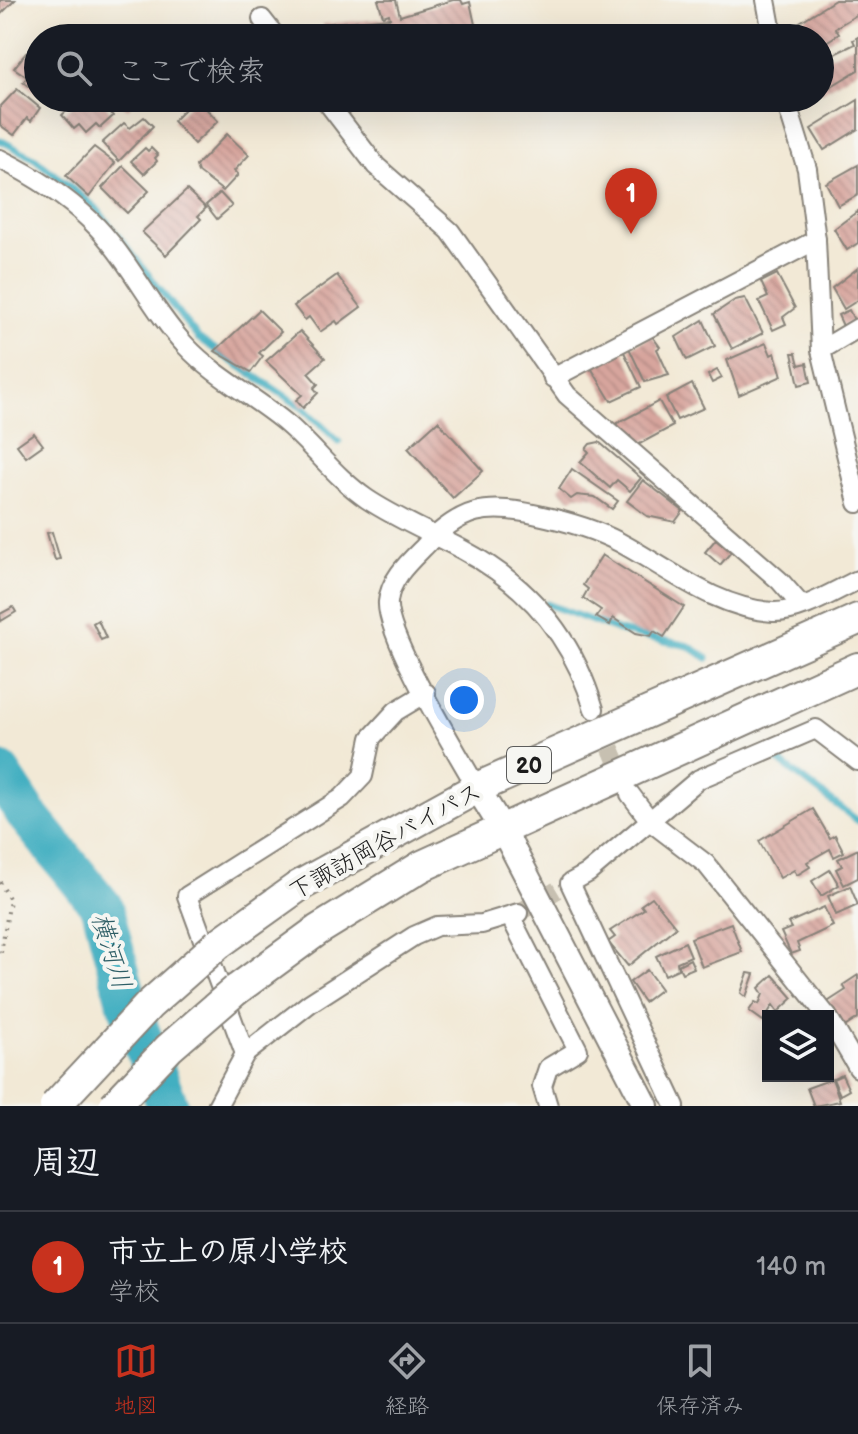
<!DOCTYPE html>
<html lang="ja">
<head>
<meta charset="utf-8">
<style>
  :root { --surface:#171b24; --page:#242831; --text:#f1f3f6; --muted:#9ea1a6; --line:#363941; --accent:#c8321e }
  body { margin:0; font-family:"Balsamiq Sans","Klee One",sans-serif; background:var(--page); color:var(--text) }
  .controls { position:absolute; right:24px; bottom:24px; display:grid; overflow:hidden; border-radius:0px; box-shadow:0 8px 32px #0002 }
  .controls button { width:72px; height:72px; display:grid; place-items:center; padding:0; border:0; border-bottom:2px solid var(--line); background:var(--surface); color:var(--text); font:40px sans-serif }
  .you { position:absolute; left:464px; top:700px; width:28px; height:28px; margin:-20px; border:6px solid #fff; border-radius:50%; background:#1a73e8; box-shadow:0 0 0 12px #1a73e833 }
  .badge { display:grid; place-items:center; width:52px; height:52px; border-radius:50%; background:var(--accent); color:#fff; font-size:26px; font-weight:700 }
  .pin { position:absolute; translate:-50% -66px; filter:drop-shadow(0 2px 4px #0008) }
  .pin::after { content:''; position:absolute; top:42px; width:28px; height:24px; background:inherit; clip-path:polygon(0 0,100% 0,50% 100%) }
  .list { margin:0; padding:0; list-style:none }
  h2 { display:flex; justify-content:space-between; align-items:center; height:104px; margin:0; padding:0 32px; font-size:34px }
  h2 small { font-size:26px; font-weight:400; color:var(--muted) }
  .list li { display:grid; grid-template-columns:52px 1fr auto; gap:24px; align-items:center; box-sizing:border-box; height:112px; padding:0 32px; border-top:2px solid var(--line) }
  .list b { display:block; font-size:30px; white-space:nowrap }
  .list p { margin:0; font-size:26px; white-space:nowrap; color:var(--muted) }
  .list em { font-size:26px; font-style:normal; color:var(--muted) }
  .icon { flex:none; width:44px; height:44px; fill:none; stroke:currentColor; stroke-width:2; stroke-linecap:round; stroke-linejoin:round }
  .map { position:relative; flex:none; width:858px; height:1106px; overflow:hidden }
  .search { position:absolute; background:var(--surface); box-shadow:0 8px 32px #0002; left:24px; right:24px; top:24px; height:88px; display:flex; align-items:center; gap:20px; box-sizing:border-box; padding:0 28px; border-radius:44px; color:var(--muted); font-size:30px }
  .sheet { height:216px; background:var(--surface) }
  nav { display:flex; justify-content:space-around; align-items:center; box-sizing:border-box; height:112px; border-top:2px solid var(--line); background:var(--surface); font-size:22px; color:var(--muted) }
  nav a { display:grid; justify-items:center; gap:4px }
  nav .on { color:var(--accent) }
  .map>svg:first-child { display:block }
  .lines { fill:none; stroke-linecap:round; stroke-linejoin:round }
  .stream { stroke:#43afc1; stroke-width:7 }
  .river { stroke:#43afc1; stroke-width:42 }
  .building { fill:url(#building-back-hatch) }
  .minor-tunnel { stroke:#c7c0b1; stroke-width:18; stroke-dasharray:18 9; stroke-linecap:butt }
  .minor-casing { stroke:#878279; stroke-width:22 }
  .tertiary-casing { stroke:#878279; stroke-width:28 }
  .trunk-casing { stroke:#878279; stroke-width:34 }
  .path { stroke:#878279; stroke-width:4; stroke-dasharray:2 6; stroke-linecap:butt }
  .minor { stroke:#fff; stroke-width:18 }
  .tertiary { stroke:#fff; stroke-width:24 }
  .trunk { stroke:#fff; stroke-width:30 }
  .trunk-bridge-casing { stroke:#878279; stroke-width:34; stroke-linecap:butt }
  .trunk-bridge { stroke:#fff; stroke-width:30 }
  .labels { text-anchor:middle; stroke-width:8; stroke-linejoin:round; paint-order:stroke }
  .shield { fill:#f6f6f2; stroke:#5d5d5c; stroke-width:2 }
  .shield-label { font-size:22px; font-weight:bold; fill:#1c1c1c }
  .street-label { font-size:24px; fill:#1c1c1c; stroke:#f6f6f2 }
  .water-label { font-size:26px; font-style:italic; fill:#2e5e66; stroke:#f6f6f2 }
</style>
</head>
<body>
<div class="map">
<svg width="858" height="1106" viewBox="0 0 858 1106">
  <defs>
    <pattern id="building-back-hatch" width="6" height="6" patternUnits="userSpaceOnUse" patternTransform="scale(2)"><rect width="6" height="6" fill="#d7a59d"/><path d="M-1 5l2 2M0 0l6 6M5-1l2 2" fill="none" stroke="#b88d87"/></pattern>
  </defs>
  <rect width="100%" height="100%" fill="#f6f6f2"/>
  <filter id="ink" filterUnits="userSpaceOnUse"><feTurbulence type="fractalNoise" baseFrequency=".0125" numOctaves="2"/><feDisplacementMap in="SourceGraphic" scale="16" xChannelSelector="R" yChannelSelector="G"/><feConvolveMatrix kernelMatrix="1 2 1 2 8 2 1 2 1" color-interpolation-filters="sRGB"/></filter>
  <filter id="wash" filterUnits="userSpaceOnUse"><feTurbulence type="fractalNoise" baseFrequency=".006" numOctaves="4" result="noise"/><feDisplacementMap in="SourceGraphic" scale="32" xChannelSelector="R" yChannelSelector="G"/><feGaussianBlur stdDeviation="1.8" result="paint"/><feColorMatrix in="noise" values="0 0 0 0 0 0 0 0 0 0 0 0 0 0 0 0 0 1.4 0 .05"/><feComposite in="paint" operator="in"/></filter>
  <g filter="url(#wash)">
    <rect width="100%" height="100%" fill="#f2e9d6"/>
    <g class="lines">
      <g class="stream">
        <path d="M0 140 34 158 96 208 198 338 303 408 339 442"/>
        <path d="M547 604 619 631 689 646 707 658"/>
        <path d="M775 758 858 821"/>
      </g>
      <path class="river" d="M0 773 28 816 102 907 126 998 168 1106"/>
    </g>
    <g id="blocks">
      <g class="building">
        <path d="M0 0H15L0 15Z"/>
        <path d="M378 0H396L400 16 453 0H461L463 4 470 2 478 38H325L323 24 390 18 389 14 383 16Z"/>
        <path d="M835 0H858V14L835 28 839 34 826 42 822 36 792 38 787 30Z"/>
        <path d="M858 37V70L820 93V61L855 44 853 40Z"/>
        <path d="M26 53 38 63V94L23 82 27 77 14 68Z"/>
        <path d="M17 89 40 108 31 121 27 118 14 135 0 125V107Z"/>
        <path d="M81 98H91L95 102 100 98 113 116 100 128 96 124 86 133 79 125 74 129 62 115Z"/>
        <path d="M113 98H137L128 109Z"/>
        <path d="M196 98 218 121 194 144 173 121Z"/>
        <path d="M858 100V129L824 150 811 129Z"/>
        <path d="M144 117 153 126 119 161 102 143 124 123 130 128Z"/>
        <path d="M227 134 249 155 234 171 238 175 223 191 198 172 196 166Z"/>
        <path d="M94 147 115 163 89 197 66 176Z"/>
        <path d="M145 148 148 151 151 148 158 155 155 158 157 161 144 174 131 161Z"/>
        <path d="M858 165V195L838 206 826 183Z"/>
        <path d="M123 166 149 191 127 213 102 188Z"/>
        <path d="M187 190 206 208 198 216 201 219 166 255 142 232Z"/>
        <path d="M220 193 232 206 217 219 206 205Z"/>
        <path d="M858 211V243L847 250 834 229Z"/>
        <path d="M858 268V300L844 309 832 288Z"/>
        <path d="M777 274 795 308 783 317 786 324 773 330 759 301 768 297 761 282Z"/>
        <path d="M337 275 361 307 338 324 336 321 320 332 309 317 305 320 294 306Z"/>
        <path d="M745 298 763 333 732 349 714 314 735 300Z"/>
        <path d="M259 310 281 332 259 353 263 356 251 372 215 351Z"/>
        <path d="M849 310 854 320 843 326 838 315Z"/>
        <path d="M703 320 715 346 687 360 676 337Z"/>
        <path d="M300 331 325 358 308 373 318 384 314 388 318 393 303 408 296 400 302 395 266 361Z"/>
        <path d="M652 336 660 347 657 349 669 375 645 382 629 348Z"/>
        <path d="M766 343 771 355 775 353 782 376 739 395 727 360Z"/>
        <path d="M623 350 641 387 611 401 590 366Z"/>
        <path d="M792 353H796L799 365 807 363 811 382 799 385Z"/>
        <path d="M717 370 722 378 712 383 708 375Z"/>
        <path d="M692 384 704 408 677 420 666 398Z"/>
        <path d="M659 401 673 426 636 446 630 436 624 439 616 424Z"/>
        <path d="M438 421 483 471 453 498 408 448Z"/>
        <path d="M34 433 43 445 26 457 17 445Z"/>
        <path d="M599 442 641 478 630 491 617 480 610 488 580 462 589 452 586 449 590 444Z"/>
        <path d="M572 469 618 501 612 509 595 497 577 495 571 499 559 489Z"/>
        <path d="M643 480 683 511 675 522 647 516 627 501Z"/>
        <path d="M52 532 60 559 55 560 47 533Z"/>
        <path d="M716 539 731 552 720 565 705 552Z"/>
        <path d="M602 555 684 607 664 637 654 631 651 636 636 633 613 618 610 625 596 617 601 610 583 598 588 589 583 585Z"/>
        <path d="M13 607 16 612 1 621 0 614Z"/>
        <path d="M98 620 106 638 101 640 93 623Z"/>
        <path d="M813 809 830 838 835 835 844 852 834 857 830 849 807 862 810 867 797 875 794 870 780 878 759 841Z"/>
        <path d="M858 849V878L844 885 836 869 842 866 838 859Z"/>
        <path d="M830 870 839 885 821 896 812 881Z"/>
        <path d="M850 886 858 905 836 915 828 896Z"/>
        <path d="M652 897 676 927 628 966 608 942 615 937 610 931 644 909 641 905Z"/>
        <path d="M824 907 833 926 797 943 800 951 791 954 781 932 791 928 788 923Z"/>
        <path d="M731 923 742 952 702 967 691 938Z"/>
        <path d="M685 942 691 956 677 962 678 969 665 975 656 956Z"/>
        <path d="M690 959 694 968 682 973 678 965Z"/>
        <path d="M647 970 661 989 644 1002 630 982Z"/>
        <path d="M748 973 754 974 746 997 741 993Z"/>
        <path d="M773 975 793 998 778 1012 773 1005 763 1021 749 1011 755 1002 759 1004 763 994 759 988Z"/>
        <path d="M858 975V1018L843 1028 826 1003 846 990 843 985Z"/>
        <path d="M842 1075 849 1090 840 1095 833 1079Z"/>
        <path d="M832 1079 840 1101 814 1106 807 1088Z"/>
      </g>
    </g>
  </g>
  <g filter="url(#ink)">
    <use href="#blocks" fill-opacity="0" stroke="#878279" stroke-width="2"/>
    <g class="lines">
      <g class="minor-tunnel">
        <path d="M600 723 626 784"/>
        <path d="M518 913 559 889"/>
      </g>
      <defs>
        <g id="minor">
          <path d="M766 0 773 38"/>
          <path d="M262 19 277 38"/>
          <path d="M324 98 376 166 450 231 567 395 780 581 801 605"/>
          <path d="M785 98 807 169 816 240 821 350 858 503"/>
          <path d="M0 159C32 175 64 195 90 220 128 256 150 308 186 346 215 377 255 397 287 424 315 448 336 478 367 499 397 519 431 533 463 550 529 585 573 638 594 709"/>
          <path d="M821 350 858 328"/>
          <path d="M553 378 816 240"/>
          <path d="M477 788C458 754 385 636 388 602 390 579 409 562 424 547 461 508 487 503 538 515 566 521 594 529 619 542 668 568 715 608 773 612 800 613 834 591 858 580"/>
          <path d="M630 794 651 822 706 864 827 1016"/>
          <path d="M510 916 578 1050 548 1068 542 1086 548 1106"/>
          <path d="M828 1017 858 1068"/>
          <path d="M245 1054 187 896 342 798 363 776 371 738 396 711 426 693"/>
          <path d="M217 1106 245 1054 310 1003 414 936 437 926 482 924 518 913"/>
          <path d="M675 1106 570 883 588 873 699 779 816 729 858 761"/>
        </g>
        <path id="tertiary" d="M477 788 502 828 646 1106"/>
        <g id="trunk">
          <path d="M218 944 299 886 477 788 858 619"/>
          <path d="M236 990 318 930 422 866 858 668"/>
        </g>
      </defs>
      <use href="#minor" class="minor-casing"/>
      <use href="#tertiary" class="tertiary-casing"/>
      <use href="#trunk" class="trunk-casing"/>
      <path class="path" d="M0 882 10 900 0 958"/>
      <use href="#minor" class="minor"/>
      <use href="#tertiary" class="tertiary"/>
      <use href="#trunk" class="trunk"/>
      <defs>
        <g id="trunk-bridge">
          <path d="M55 1106 149 1005 218 944"/>
          <path d="M114 1106 169 1048 236 990"/>
        </g>
      </defs>
      <use href="#trunk-bridge" class="trunk-bridge-casing"/>
      <use href="#trunk-bridge" class="trunk-bridge"/>
    </g>
  </g>
  <g class="labels">
    <rect class="shield" x="507" y="747" width="44" height="36" rx="6"/>
    <g class="shield-label">
      <text x="529" y="773">20</text>
    </g>
    <g class="street-label">
      <text transform="translate(385 841) rotate(-29)" y="8">下諏訪岡谷バイパス</text>
    </g>
    <g class="water-label">
      <text transform="translate(112 951) rotate(73)" y="9">横河川</text>
    </g>
  </g>
</svg>
<div class="controls">
<button><svg class="icon" aria-label="layers" viewBox="0 0 24 24"><path d="M12 4l9 5-9 5-9-5zM3 14l9 5 9-5"/></svg></button>
</div>
<div class="you"></div>
<div class="pin badge" style="left:631px;top:234px">1</div>
<div class="search"><svg class="icon" aria-label="search" viewBox="0 0 24 24"><circle cx="10" cy="10" r="6"/><path d="M15 15l6 6"/></svg>ここで検索</div>
</div>
<section class="sheet">
<h2>周辺<small></small></h2>
<ul class="list">
<li><span class="badge">1</span><div><b>市立上の原小学校</b><p>学校</p></div><em>140 m</em></li>
</ul>
</section>
<nav>
<a class="on"><svg class="icon" aria-label="map" viewBox="0 0 24 24"><path d="M3 6l6-2 6 2 6-2v14l-6 2-6-2-6 2zM9 4v14M15 6v14"/></svg>地図</a>
<a><svg class="icon" aria-label="directions" viewBox="0 0 24 24"><path d="M12 3l9 9-9 9-9-9zM9 14v-3h6M13 9l2 2-2 2"/></svg>経路</a>
<a><svg class="icon" aria-label="saved" viewBox="0 0 24 24"><path d="M7 4h10v16l-5-4-5 4z"/></svg>保存済み</a>
</nav>
</body>
</html>
